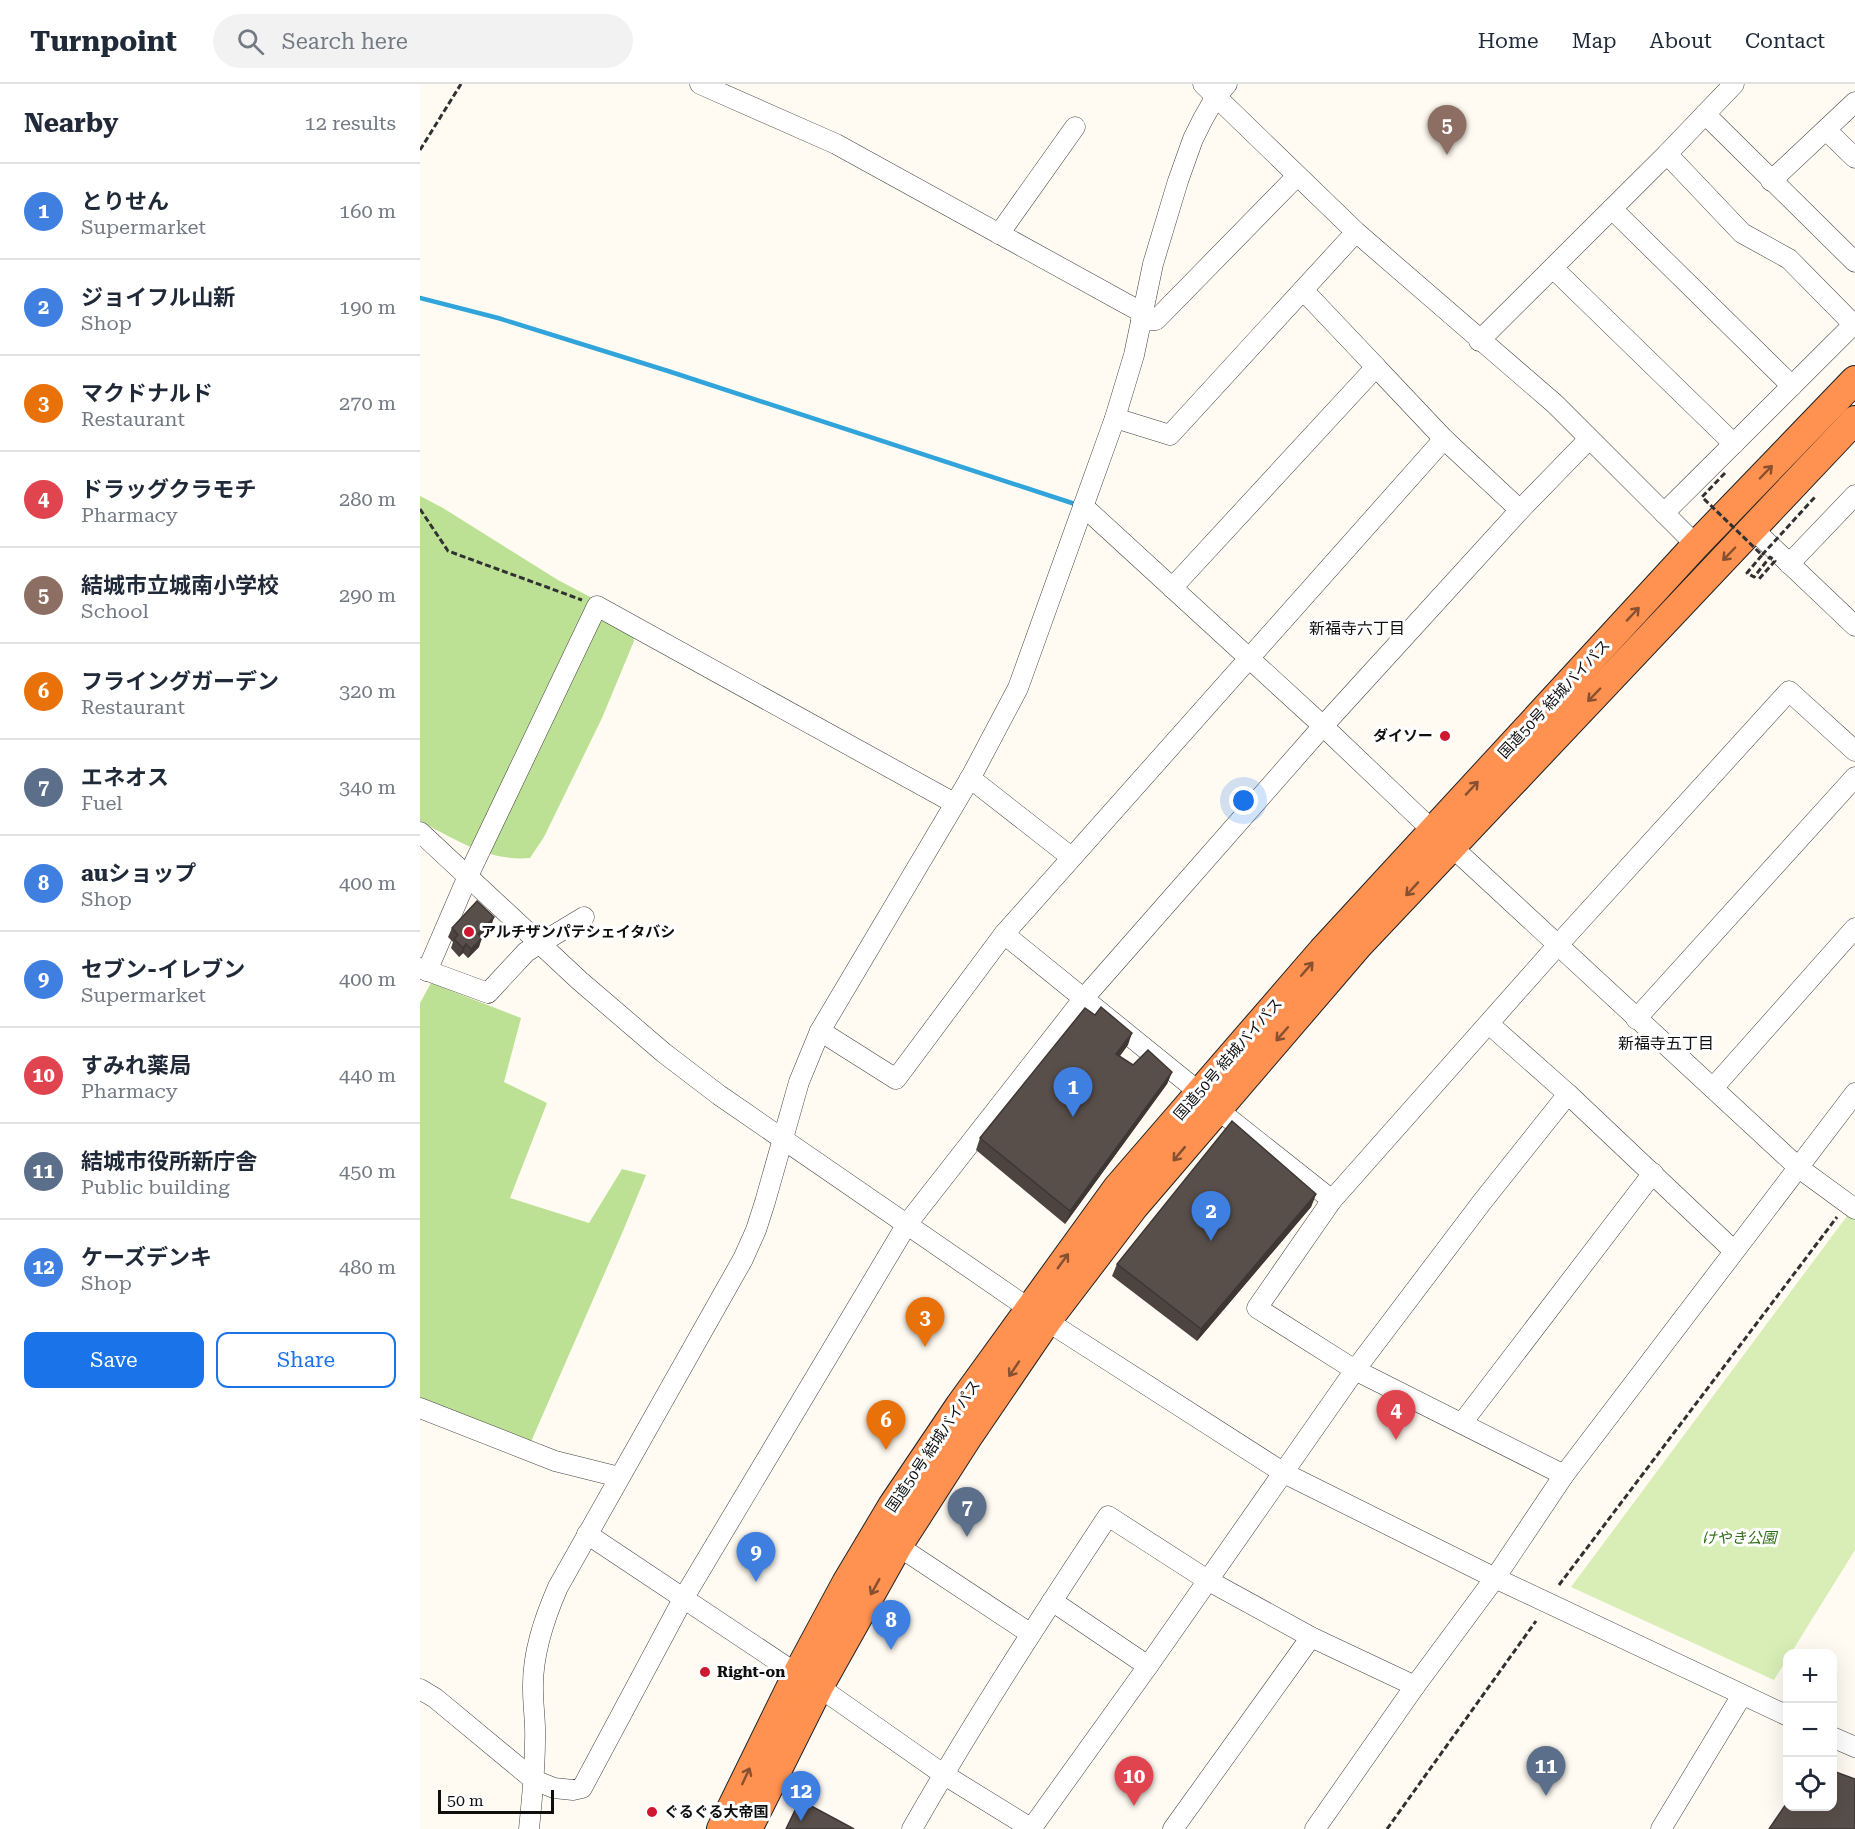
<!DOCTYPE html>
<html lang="en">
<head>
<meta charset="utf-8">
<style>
  :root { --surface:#fff; --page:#f2f2f3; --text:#1f2937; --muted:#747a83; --line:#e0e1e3; --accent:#1a73e8 }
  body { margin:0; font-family:"Roboto Serif","Noto Sans JP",serif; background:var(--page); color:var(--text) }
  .controls { position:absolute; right:18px; bottom:18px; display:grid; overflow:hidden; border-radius:12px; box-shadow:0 6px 24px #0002 }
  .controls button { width:54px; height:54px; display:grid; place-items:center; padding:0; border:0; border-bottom:2px solid var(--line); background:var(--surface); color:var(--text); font:30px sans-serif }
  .scale { position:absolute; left:18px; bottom:15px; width:116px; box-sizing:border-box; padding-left:6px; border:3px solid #0f0f0f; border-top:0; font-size:16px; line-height:21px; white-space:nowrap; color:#0f0f0f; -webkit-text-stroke:4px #fff; paint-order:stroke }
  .you { position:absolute; left:824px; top:717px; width:21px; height:21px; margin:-15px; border:4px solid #fff; border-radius:50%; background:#1a73e8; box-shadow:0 0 0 9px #1a73e833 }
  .badge { display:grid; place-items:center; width:39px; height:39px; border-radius:50%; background:var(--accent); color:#fff; font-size:20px; font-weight:700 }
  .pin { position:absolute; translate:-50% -50px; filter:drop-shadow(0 2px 3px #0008) }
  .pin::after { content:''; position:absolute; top:32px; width:21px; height:18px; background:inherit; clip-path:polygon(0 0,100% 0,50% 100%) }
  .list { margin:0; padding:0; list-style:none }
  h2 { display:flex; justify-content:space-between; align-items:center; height:78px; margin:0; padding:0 24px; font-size:26px }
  h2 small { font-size:20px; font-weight:400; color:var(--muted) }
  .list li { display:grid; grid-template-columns:39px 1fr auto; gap:18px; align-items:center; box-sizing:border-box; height:96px; padding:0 24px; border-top:2px solid var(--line) }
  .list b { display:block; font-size:22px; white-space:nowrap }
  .list p { margin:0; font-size:20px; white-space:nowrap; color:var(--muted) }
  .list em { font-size:20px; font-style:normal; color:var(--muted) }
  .actions { display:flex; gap:12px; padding:18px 24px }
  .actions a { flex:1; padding:14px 0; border:2px solid var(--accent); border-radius:12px; text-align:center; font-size:21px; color:var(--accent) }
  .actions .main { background:var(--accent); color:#fff }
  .icon { flex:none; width:33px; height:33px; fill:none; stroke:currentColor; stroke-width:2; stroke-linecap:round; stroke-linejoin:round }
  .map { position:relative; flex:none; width:1435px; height:1745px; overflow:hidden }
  header { display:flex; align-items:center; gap:36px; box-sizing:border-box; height:84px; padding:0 30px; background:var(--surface); border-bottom:2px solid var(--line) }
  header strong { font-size:28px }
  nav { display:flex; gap:33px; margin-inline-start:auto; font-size:21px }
  .search { width:420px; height:54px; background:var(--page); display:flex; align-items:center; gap:15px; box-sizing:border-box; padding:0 21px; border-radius:33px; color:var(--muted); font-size:22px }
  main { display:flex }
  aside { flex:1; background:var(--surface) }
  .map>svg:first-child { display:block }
  .green { fill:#d8eeb6 }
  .forest { fill:#bde194 }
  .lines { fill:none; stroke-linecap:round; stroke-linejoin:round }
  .stream { stroke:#30a4db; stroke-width:4.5 }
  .minor-casing { stroke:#424242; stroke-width:21 }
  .highway-casing { stroke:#202020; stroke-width:30 }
  .path { stroke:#313131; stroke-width:3; stroke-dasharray:6 3; stroke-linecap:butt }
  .minor { stroke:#fff; stroke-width:20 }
  .highway { stroke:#ff9250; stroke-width:28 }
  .path-bridge { stroke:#313131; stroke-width:3; stroke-dasharray:6 3; stroke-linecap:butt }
  .wall { fill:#4d4440 }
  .shaded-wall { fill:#3e3734 }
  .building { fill:#594f4a; stroke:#3e3734; stroke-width:1.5 }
  .oneway { stroke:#875030 }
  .poi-dot { fill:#cf182f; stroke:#fff; stroke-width:2 }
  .labels { text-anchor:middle; stroke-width:6; stroke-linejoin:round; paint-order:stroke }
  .street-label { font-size:15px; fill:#0f0f0f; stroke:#fff }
  .poi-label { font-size:15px; font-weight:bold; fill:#0f0f0f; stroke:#fff; text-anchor:start }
  .park-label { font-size:15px; font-style:italic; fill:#316f18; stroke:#fff }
  .neighbourhood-label { font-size:16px; fill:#0f0f0f; stroke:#fff }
</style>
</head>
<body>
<header>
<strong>Turnpoint</strong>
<div class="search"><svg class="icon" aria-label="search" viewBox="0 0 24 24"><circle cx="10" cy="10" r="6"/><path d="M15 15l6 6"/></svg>Search here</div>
<nav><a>Home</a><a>Map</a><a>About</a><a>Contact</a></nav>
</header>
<main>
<aside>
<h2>Nearby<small>12 results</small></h2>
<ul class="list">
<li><span class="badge" style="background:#3f7fe0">1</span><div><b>とりせん</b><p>Supermarket</p></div><em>160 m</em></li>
<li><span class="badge" style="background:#3f7fe0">2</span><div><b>ジョイフル山新</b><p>Shop</p></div><em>190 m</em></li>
<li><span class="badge" style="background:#e8710a">3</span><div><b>マクドナルド</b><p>Restaurant</p></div><em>270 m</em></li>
<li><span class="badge" style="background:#e0444e">4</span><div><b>ドラッグクラモチ</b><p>Pharmacy</p></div><em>280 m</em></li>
<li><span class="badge" style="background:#8d6e63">5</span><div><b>結城市立城南小学校</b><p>School</p></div><em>290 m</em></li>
<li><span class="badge" style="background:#e8710a">6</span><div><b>フライングガーデン</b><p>Restaurant</p></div><em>320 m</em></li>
<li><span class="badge" style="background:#5c6f8a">7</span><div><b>エネオス</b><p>Fuel</p></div><em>340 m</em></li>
<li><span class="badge" style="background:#3f7fe0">8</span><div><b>auショップ</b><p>Shop</p></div><em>400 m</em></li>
<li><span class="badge" style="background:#3f7fe0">9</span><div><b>セブン-イレブン</b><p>Supermarket</p></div><em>400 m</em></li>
<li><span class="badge" style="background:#e0444e">10</span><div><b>すみれ薬局</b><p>Pharmacy</p></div><em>440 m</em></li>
<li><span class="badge" style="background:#5c6f8a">11</span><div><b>結城市役所新庁舎</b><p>Public building</p></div><em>450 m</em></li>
<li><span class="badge" style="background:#3f7fe0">12</span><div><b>ケーズデンキ</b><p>Shop</p></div><em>480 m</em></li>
</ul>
<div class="actions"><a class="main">Save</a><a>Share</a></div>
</aside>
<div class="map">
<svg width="1435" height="1745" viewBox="0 0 1435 1745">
  <rect width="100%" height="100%" fill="#fffbf2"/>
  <path class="green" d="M1430 1128 1435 1131V1466L1371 1569 1368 1570 1367 1575 1354 1596 1151 1503Z"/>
  <g class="forest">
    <path d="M0 412 23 424 138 496 193 525 213 548 214 557 182 634 124 753 110 774C70 778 34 755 0 737Z"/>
    <path d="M11 899 101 934 84 998 127 1019 90 1114 169 1139 202 1085 226 1091 203 1147 110 1360 0 1317V919Z"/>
  </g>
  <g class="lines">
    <path class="stream" d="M0 214 78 234 248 287 655 420"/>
    <defs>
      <g id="minor">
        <path d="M280 0 416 60 723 229"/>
        <path d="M783 0 936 148 1135 320 1276 461"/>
        <path d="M1285 30 1435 178"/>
        <path d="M1406 46 1435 74"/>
        <path d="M1247 70 1322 149 1369 175 1433 240"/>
        <path d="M1351 97 1435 18"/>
        <path d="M1192 125 1372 302"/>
        <path d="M579 150 655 43"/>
        <path d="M1133 184 1314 360"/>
        <path d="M883 206 956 283"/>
        <path d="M721 237 736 236 877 92"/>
        <path d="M1059 257 1247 70 1314 0"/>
        <path d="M695 334 750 351 936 148"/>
        <path d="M663 422 903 642 1013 747"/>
        <path d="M1100 426 1169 355"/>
        <path d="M1244 429 1435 239"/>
        <path d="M1333 445 1435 542"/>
        <path d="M1369 480 1435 411"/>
        <path d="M550 694 651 773"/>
        <path d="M0 748 160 897 244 969 299 1011 627 1237 864 1389 1075 1494 1368 1632"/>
        <path d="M1031 762 1379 1084 1435 1125"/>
        <path d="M584 850 779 1008"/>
        <path d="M0 884 68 909 106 868 164 833"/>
        <path d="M7 887 48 792 177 522 534 719"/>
        <path d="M1216 935 1435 693"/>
        <path d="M1069 940 1148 1010 1314 1167"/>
        <path d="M400 947 476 995 584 850 1024 355"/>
        <path d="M1293 1004 1435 844"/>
        <path d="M797 1025 912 1116"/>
        <path d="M0 1324 135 1377 199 1393"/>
        <path d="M1042 1339 1233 1089"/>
        <path d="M1144 1391 935 1286 837 1224 912 1116 1137 862 1369 607 1435 667"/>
        <path d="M167 1450 377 1590"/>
        <path d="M478 1462 611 1550"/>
        <path d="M728 1582 935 1286 1062 1118 1148 1010"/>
        <path d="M399 1603 523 1690 612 1745"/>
        <path d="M0 1605 15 1614 114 1696 134 1704 153 1706 162 1704 263 1515 487 1140 664 914 903 642 1100 426 1024 355 956 283 752 504"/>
        <path d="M1412 1653 1435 1663"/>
        <path d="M109 1745C112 1716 115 1686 115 1657 116 1640 113 1623 113 1606 112 1570 124 1535 138 1503L323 1175 336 1146 345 1118 379 998 400 947 552 691 598 604 695 334 714 271 733 180 758 97 773 55 783 35 795 14 807 0"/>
        <path d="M492 1745C553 1638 620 1535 688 1432L789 1497 891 1553 995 1602 1075 1494 1144 1391 1435 1009"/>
        <path d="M611 1745 728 1582 632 1517"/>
        <path d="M753 1745 891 1553"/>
        <path d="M895 1745 995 1602"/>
        <path d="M1241 1745 1322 1611"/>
      </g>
      <g id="highway">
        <path d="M301 1745 377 1590 426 1499 472 1422 540 1321 697 1104 902 867 1276 461 1435 296"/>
        <path d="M328 1745 399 1603 478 1462 550 1350 627 1237 714 1123 938 862 1435 336"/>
      </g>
    </defs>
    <use href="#minor" class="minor-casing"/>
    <use href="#highway" class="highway-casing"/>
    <g class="path">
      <path d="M0 66 41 0"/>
      <path d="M0 425 28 467 162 516"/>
      <path d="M1139 1501 1417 1133"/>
      <path d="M967 1745 1116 1537"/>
    </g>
    <use href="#minor" class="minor"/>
    <use href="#highway" class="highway"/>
    <g class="path-bridge">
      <path d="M1305 389 1282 413 1342 471 1327 489 1334 493 1350 473 1355 477 1339 495"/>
      <path d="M1342 471 1395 413"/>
    </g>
  </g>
  <g class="wall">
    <path d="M74 833 71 842 60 853 59 863 48 874 43 869 39 873 31 864 33 858 28 853 32 844Z"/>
    <path d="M708 961 699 972 713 981 752 988 747 1000 645 1140 556 1066 560 1054Z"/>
    <path d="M896 1110 891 1123 777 1257 692 1192 697 1180Z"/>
    <path d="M1368 1693V1722L1365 1721 1366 1699Z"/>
  </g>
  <g class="shaded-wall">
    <path d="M74 833 71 842 54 859 58 850Z"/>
    <path d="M62 854 59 863 48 874 51 865Z"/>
    <path d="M46 860 43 869 39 873 43 864Z"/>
    <path d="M712 949 708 961 692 983 696 970Z"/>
    <path d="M752 988 747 1000 645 1140 650 1127Z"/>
    <path d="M896 1110 891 1123 777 1257 781 1245Z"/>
  </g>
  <g class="building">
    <path d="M57 817 74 833 58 850 62 854 51 865 46 860 43 864 34 855 38 851 32 844Z"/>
    <path d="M681 923 712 949 696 970 713 981 728 966 752 988 650 1127 560 1054 665 924 675 931Z"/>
    <path d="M812 1037 896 1110 781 1245 697 1180Z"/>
    <path d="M1413 1687 1435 1695V1745H1349L1368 1717V1722H1413Z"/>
    <path d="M380 1716 434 1745H366Z"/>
  </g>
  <defs><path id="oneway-shaft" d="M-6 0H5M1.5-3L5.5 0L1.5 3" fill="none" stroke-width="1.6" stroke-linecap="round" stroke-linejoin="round" transform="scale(1.5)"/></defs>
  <g class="oneway">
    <use href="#oneway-shaft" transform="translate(1346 388) rotate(-46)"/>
    <use href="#oneway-shaft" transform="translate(1309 470) rotate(134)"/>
    <use href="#oneway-shaft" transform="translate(1213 530) rotate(-47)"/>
    <use href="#oneway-shaft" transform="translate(1174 611) rotate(134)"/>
    <use href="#oneway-shaft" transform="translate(1052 704) rotate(-47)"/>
    <use href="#oneway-shaft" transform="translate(992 805) rotate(133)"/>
    <use href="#oneway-shaft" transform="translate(887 885) rotate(-49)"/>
    <use href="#oneway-shaft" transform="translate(862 950) rotate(131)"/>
    <use href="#oneway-shaft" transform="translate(759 1070) rotate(130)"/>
    <use href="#oneway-shaft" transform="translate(643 1177) rotate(-54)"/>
    <use href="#oneway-shaft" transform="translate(594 1285) rotate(124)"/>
    <use href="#oneway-shaft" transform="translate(455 1503) rotate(119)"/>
    <use href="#oneway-shaft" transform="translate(326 1692) rotate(-65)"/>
  </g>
  <g class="poi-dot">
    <circle cx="1025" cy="652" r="6"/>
    <circle cx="49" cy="848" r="6"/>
    <circle cx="285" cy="1588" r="6"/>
    <circle cx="232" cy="1728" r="6"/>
  </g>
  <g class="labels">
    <g class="street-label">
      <text transform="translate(1134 615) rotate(-47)" y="5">国道50号 結城バイパス</text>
      <text transform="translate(808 975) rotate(-49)" y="5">国道50号 結城バイパス</text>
      <text transform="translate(513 1362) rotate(-56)" y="5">国道50号 結城バイパス</text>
    </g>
    <g class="poi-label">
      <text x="1013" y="657" text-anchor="end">ダイソー</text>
      <text x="61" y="853">アルチザンパテシェイタバシ</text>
      <text x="297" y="1593">Right-on</text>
      <text x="244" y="1733">ぐるぐる大帝国</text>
    </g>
    <g class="park-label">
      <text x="1319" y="1459">けやき公園</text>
    </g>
    <g class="neighbourhood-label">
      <text x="937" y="550">新福寺六丁目</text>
      <text x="1246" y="965">新福寺五丁目</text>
    </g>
  </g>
</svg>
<div class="controls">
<button>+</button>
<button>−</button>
<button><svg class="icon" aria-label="locate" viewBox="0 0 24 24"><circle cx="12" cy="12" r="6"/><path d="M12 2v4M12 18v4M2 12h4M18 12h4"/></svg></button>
</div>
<div class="scale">50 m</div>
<div class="you"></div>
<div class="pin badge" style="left:653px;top:1033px;background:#3f7fe0">1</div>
<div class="pin badge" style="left:791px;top:1157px;background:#3f7fe0">2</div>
<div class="pin badge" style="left:505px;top:1263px;background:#e8710a">3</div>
<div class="pin badge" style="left:976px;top:1356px;background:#e0444e">4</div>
<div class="pin badge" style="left:1027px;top:71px;background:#8d6e63">5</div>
<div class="pin badge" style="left:466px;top:1366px;background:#e8710a">6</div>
<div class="pin badge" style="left:547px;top:1453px;background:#5c6f8a">7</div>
<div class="pin badge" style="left:471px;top:1566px;background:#3f7fe0">8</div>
<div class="pin badge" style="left:336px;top:1498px;background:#3f7fe0">9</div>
<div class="pin badge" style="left:714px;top:1722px;background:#e0444e">10</div>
<div class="pin badge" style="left:1126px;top:1712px;background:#5c6f8a">11</div>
<div class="pin badge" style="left:381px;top:1737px;background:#3f7fe0">12</div>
</div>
</main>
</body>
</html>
